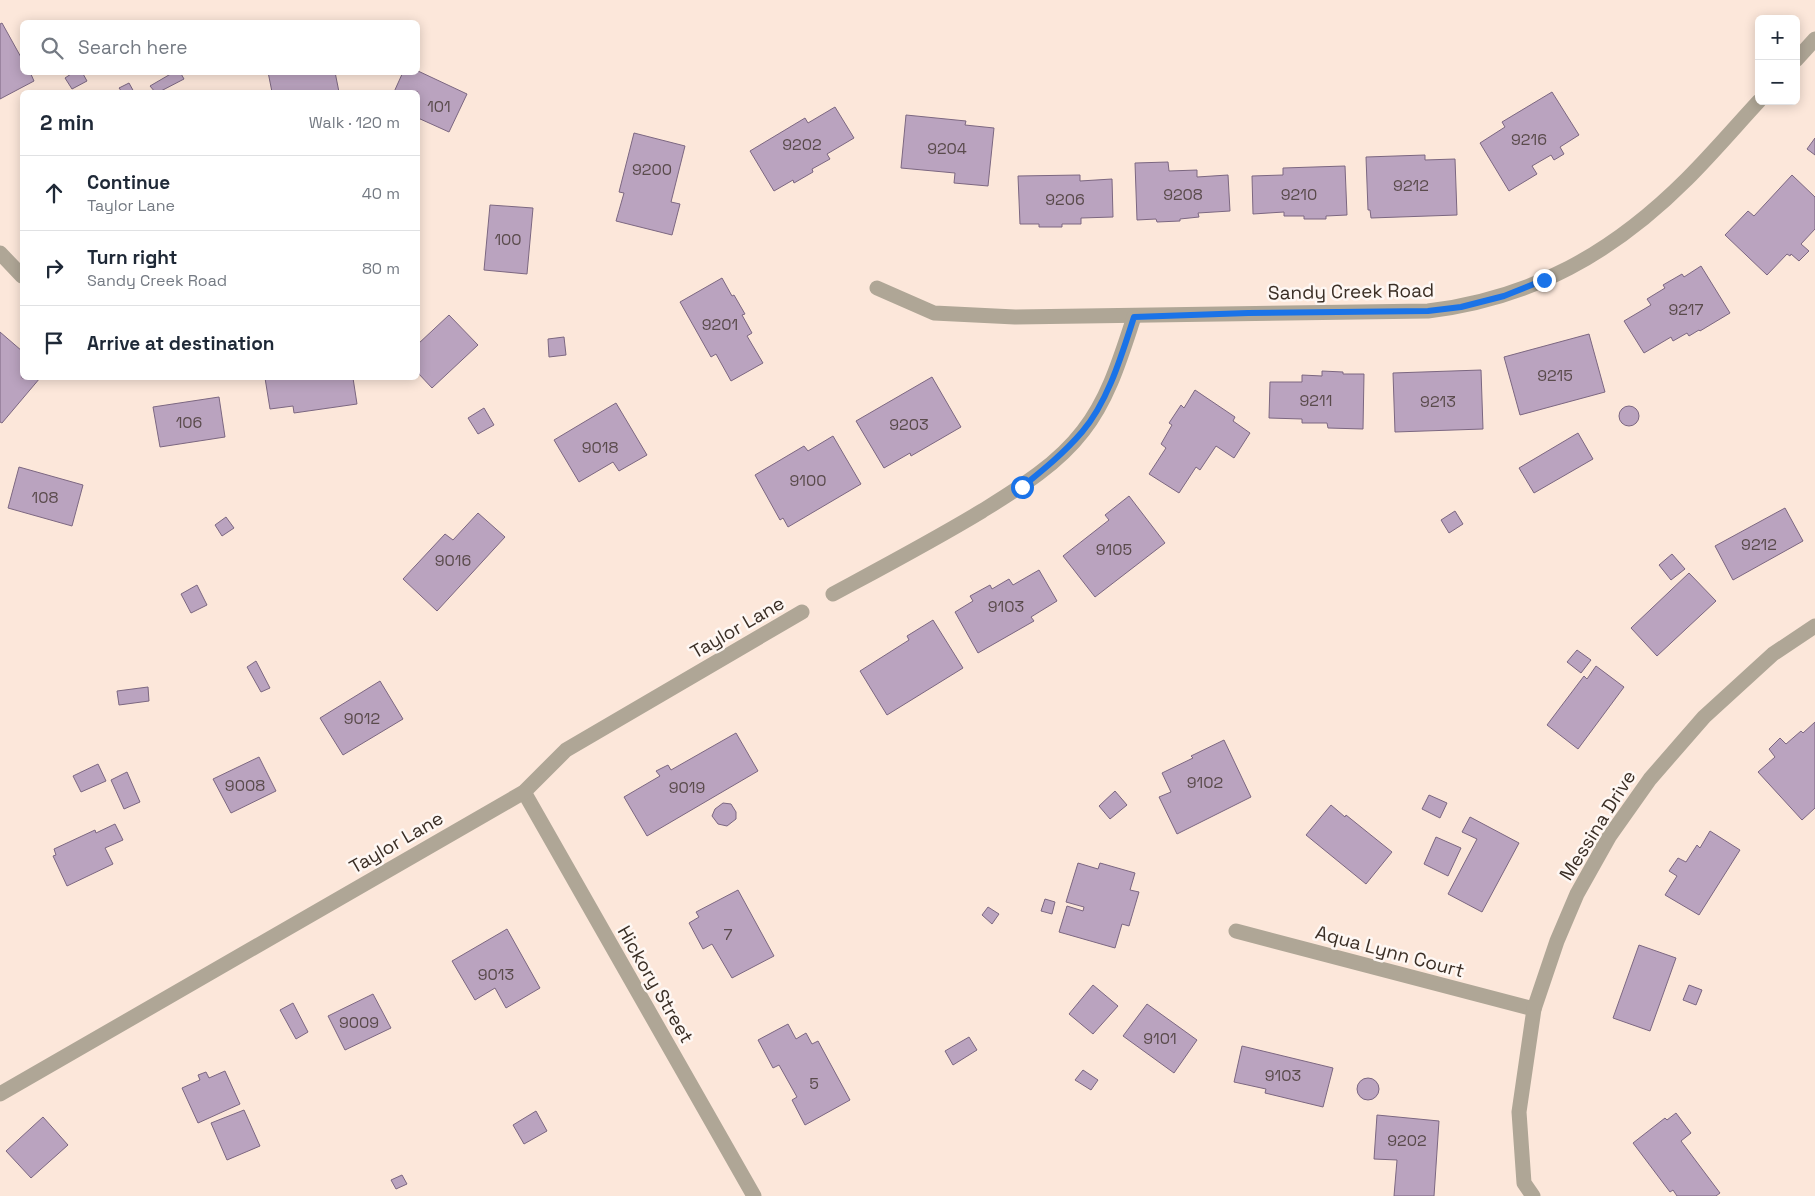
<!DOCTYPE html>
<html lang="en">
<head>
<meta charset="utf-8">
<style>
  :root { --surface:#fff; --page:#f2f2f3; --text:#1f2937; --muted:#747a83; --line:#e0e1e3 }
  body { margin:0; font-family:"Space Grotesk",sans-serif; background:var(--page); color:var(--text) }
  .controls { position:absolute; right:15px; top:15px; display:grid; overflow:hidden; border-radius:8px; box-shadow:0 2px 12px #0003 }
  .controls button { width:45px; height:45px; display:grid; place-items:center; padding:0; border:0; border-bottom:1px solid var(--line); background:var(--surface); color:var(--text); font:25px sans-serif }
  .stop { position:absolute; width:15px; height:15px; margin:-11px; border:4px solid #1a73e8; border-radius:50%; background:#fff }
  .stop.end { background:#1a73e8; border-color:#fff; box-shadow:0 1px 5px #0008 }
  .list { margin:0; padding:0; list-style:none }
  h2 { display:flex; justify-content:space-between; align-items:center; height:65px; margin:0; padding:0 20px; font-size:21px }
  h2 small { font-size:16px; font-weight:400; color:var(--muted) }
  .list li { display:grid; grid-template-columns:32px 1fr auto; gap:15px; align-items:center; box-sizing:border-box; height:75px; padding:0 20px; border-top:1px solid var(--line) }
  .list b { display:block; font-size:19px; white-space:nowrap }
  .list p { margin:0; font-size:16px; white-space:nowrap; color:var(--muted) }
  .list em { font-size:16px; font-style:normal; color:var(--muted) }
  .icon { flex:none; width:28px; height:28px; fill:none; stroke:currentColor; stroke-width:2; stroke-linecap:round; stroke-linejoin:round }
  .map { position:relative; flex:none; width:1815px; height:1196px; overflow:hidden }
  .search { position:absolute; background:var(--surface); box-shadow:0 2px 12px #0003; left:20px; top:20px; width:400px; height:55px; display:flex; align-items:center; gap:12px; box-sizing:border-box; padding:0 18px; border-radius:8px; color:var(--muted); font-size:19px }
  .panel { position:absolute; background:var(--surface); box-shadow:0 2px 12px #0003; left:20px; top:90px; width:400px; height:290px; border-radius:8px }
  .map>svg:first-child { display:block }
  .building { fill:#baa3bf; stroke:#7c6781 }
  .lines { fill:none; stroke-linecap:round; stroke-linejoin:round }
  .minor { stroke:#afa696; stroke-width:15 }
  .route { stroke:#1a73e8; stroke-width:6 }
  .labels { text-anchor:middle; stroke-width:5; stroke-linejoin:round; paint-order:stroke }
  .number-label { font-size:16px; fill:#5a4b4c }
  .street-label { font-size:19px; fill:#3a2e25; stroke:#fef7f3 }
</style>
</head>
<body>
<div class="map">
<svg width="1815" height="1196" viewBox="0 0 1815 1196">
  <rect width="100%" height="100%" fill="#fce7da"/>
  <g class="building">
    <path d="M2 23 22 59V72H30L34 81 0 99V24Z"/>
    <path d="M418 71 467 94 449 132 418 118V92H394L403 72H418Z"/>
    <path d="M74 72H82L87 81 72 89 65 78Z"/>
    <path d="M174 72H180L184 79 159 92H155L150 86Z"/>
    <path d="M268 72H335L339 92H272Z"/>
    <path d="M129 83 134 92H122L119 88Z"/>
    <path d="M1552 92 1579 135 1560 147 1564 154 1554 160 1551 155 1532 166 1537 174 1509 191 1480 143 1505 127 1502 122Z"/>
    <path d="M835 107 854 138 827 154 830 159 812 169 813 172 794 183 793 180 774 191 750 151 805 118 808 123Z"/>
    <path d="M906 115 966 121 965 125 994 128 988 186 954 183 955 173 901 168Z"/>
    <path d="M634 133 685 146 671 202 680 204 672 235 616 221 624 193 619 192Z"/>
    <path d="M1815 138V155L1807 149Z"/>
    <path d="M1425 155V160L1455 159 1457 215 1371 218 1370 210H1368L1366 157Z"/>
    <path d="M1168 162 1169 171 1197 170V177L1228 175 1230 211 1198 213 1199 217 1180 219V221L1157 222 1156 219 1137 220 1135 163Z"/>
    <path d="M1345 166 1347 215 1326 216V219H1304V216H1284V212L1253 214 1252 176 1283 175V168Z"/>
    <path d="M1080 175V181L1112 179 1113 217 1081 218V224H1062V227H1039V224H1020L1018 176Z"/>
    <path d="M1792 175 1815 197V229L1801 244 1809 251 1799 261 1791 254 1790 256 1787 254 1767 275 1725 235 1748 211 1754 216Z"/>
    <path d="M490 205 533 208 527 274 484 270Z"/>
    <path d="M1701 266 1730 313 1700 331 1699 330 1689 336 1687 333 1673 341 1671 337 1644 353 1624 321 1651 305 1647 299 1665 288 1663 285 1682 274 1684 277Z"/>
    <path d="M722 278 732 296 734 295 745 314 742 315 752 333 747 336 763 363 731 381 716 354 711 357 680 302Z"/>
    <path d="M449 315 478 345 432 388 418 373V344Z"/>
    <path d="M0 332 22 351V378H40L2 423 0 422Z"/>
    <path d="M1589 334 1605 392 1520 415 1504 357Z"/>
    <path d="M564 337 566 355 549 357 548 339Z"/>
    <path d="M1481 370 1483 429 1395 432 1393 373Z"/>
    <path d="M1322 371 1343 372V374H1364L1363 429 1328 428 1327 423H1302V419L1269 418 1270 382H1302V375L1322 376Z"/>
    <path d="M932 377 961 427 911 456 910 453 884 468 856 421Z"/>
    <path d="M265 378H353L357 404 294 413 293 406 270 409Z"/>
    <path d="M1195 390 1235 417 1233 421 1250 433 1234 458 1216 446 1200 470 1196 467 1179 493 1149 474 1166 448 1161 444 1172 425 1169 423 1181 405 1184 408Z"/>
    <path d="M219 397 225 437 160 447 153 407Z"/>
    <path d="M616 403 647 455 619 471 613 462 579 482 554 440Z"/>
    <circle cx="1629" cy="416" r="10"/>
    <path d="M484 408 494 425 478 434 468 418Z"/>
    <path d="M1578 433 1593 459 1534 493 1519 468Z"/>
    <path d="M833 436 861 484 788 527 783 518 780 520 755 475 804 446 808 451Z"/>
    <path d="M19 467 83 485 72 526 8 508Z"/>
    <path d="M1129 496 1165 543 1095 597 1063 556 1109 520 1105 515Z"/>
    <path d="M1785 508 1803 541 1733 580 1715 546Z"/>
    <path d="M1455 511 1463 524 1449 533 1441 520Z"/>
    <path d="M478 513 505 537 437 611 403 579 445 534 453 540Z"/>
    <path d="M226 517 234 528 222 536 215 525Z"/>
    <path d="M1672 554 1685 569 1671 580 1659 565Z"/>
    <path d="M1039 570 1057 601 1031 617 1034 621 978 653 955 612 973 601 970 596 990 585 992 589 1009 579 1013 585Z"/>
    <path d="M1689 573 1716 601 1657 656 1631 628Z"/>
    <path d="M197 585 207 605 191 613 181 594Z"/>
    <path d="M933 620 963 668 887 715 860 671 909 640 907 636Z"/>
    <path d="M1577 650 1591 660 1581 673 1567 662Z"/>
    <path d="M256 661 270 688 261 692 247 667Z"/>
    <path d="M1596 666 1624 687 1578 749 1547 725 1584 676 1587 679Z"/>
    <path d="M380 681 403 719 343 755 320 718Z"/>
    <path d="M148 687 149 701 119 705 117 691Z"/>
    <path d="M1815 722V808L1802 820 1758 772 1775 757 1769 749 1780 738 1786 744 1801 731 1803 733Z"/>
    <path d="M736 733 758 771 647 836 624 797 660 776 656 771 668 765 671 770Z"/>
    <path d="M1224 740 1251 797 1177 834 1159 797 1171 792 1162 773 1193 758 1191 756Z"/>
    <path d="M259 757 276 791 231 813 213 779Z"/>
    <path d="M98 764 106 781 81 792 73 776Z"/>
    <path d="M127 772 140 802 124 809 111 780Z"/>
    <path d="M1115 791 1127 805 1110 819 1099 806Z"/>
    <path d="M1429 795 1447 803 1440 818 1422 809Z"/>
    <path d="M723 803 731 804 736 812V819L727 826 718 824 712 816 715 809Z"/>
    <path d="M1331 805 1345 817 1346 815 1392 852 1366 884 1306 835Z"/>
    <path d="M1470 817 1519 843 1482 912 1448 894 1477 839 1462 832Z"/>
    <path d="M115 824 123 840 105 848 113 864 67 886 53 856 56 855 54 849 95 830 96 833Z"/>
    <path d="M1710 831 1740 850 1699 915 1665 895 1677 876 1669 871 1678 858 1686 862 1697 845 1700 848Z"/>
    <path d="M1436 837 1461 848 1448 876 1424 864Z"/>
    <path d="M1078 863 1098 869 1100 863 1135 873 1130 890 1139 892 1129 926 1122 924 1115 948 1059 932 1067 906 1083 911 1084 907 1066 902Z"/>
    <path d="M738 890 774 956 732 978 712 944 703 949 689 923 699 917 696 912Z"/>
    <path d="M1045 899 1055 902 1052 914 1041 911Z"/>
    <path d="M988 907 999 914 992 924 982 915Z"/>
    <path d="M507 929 540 988 506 1008 495 988 475 1000 452 961Z"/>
    <path d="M1639 945 1676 958 1650 1031 1613 1018Z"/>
    <path d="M1093 985 1118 1006 1093 1034 1069 1014Z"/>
    <path d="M1689 985 1702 990 1696 1005 1683 1000Z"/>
    <path d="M373 994 391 1028 345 1050 328 1016Z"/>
    <path d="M293 1003 308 1032 296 1039 280 1010Z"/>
    <path d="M1147 1004 1197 1040 1174 1073 1123 1036Z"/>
    <path d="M788 1024 796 1039 806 1033 812 1044 818 1041 850 1100 805 1125 792 1100 797 1097 779 1065 773 1068 758 1040Z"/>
    <path d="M969 1037 977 1050 953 1065 945 1051Z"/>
    <path d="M1242 1046 1333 1068 1323 1107 1265 1093 1266 1089 1234 1082Z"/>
    <path d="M1083 1070 1098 1080 1091 1090 1075 1080Z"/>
    <path d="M225 1071 240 1104 198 1123 182 1088 200 1080 198 1075 206 1072 209 1078Z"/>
    <circle cx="1368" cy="1089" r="11"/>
    <path d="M244 1110 260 1146 227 1160 211 1123Z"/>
    <path d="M536 1111 547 1131 524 1144 513 1125Z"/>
    <path d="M1676 1113 1691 1133 1681 1141 1720 1193 1716 1196H1677L1673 1190 1670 1192 1633 1143 1665 1118 1667 1120Z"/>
    <path d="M1377 1115 1439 1121 1434 1196H1394L1397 1160 1374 1159Z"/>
    <path d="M43 1117 68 1145 31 1178 6 1151Z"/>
    <path d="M402 1175 407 1184 396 1189 391 1180Z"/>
  </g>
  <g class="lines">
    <g class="minor">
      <path d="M1796 60 1815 39"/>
      <path d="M0 253 22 276"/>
      <path d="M877 288 934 313 1015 317 1428 311C1533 298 1613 253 1687 179 1712 154 1735 127 1759 101"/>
      <path d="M833 594C883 567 934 540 982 511 1019 488 1057 465 1083 431 1109 398 1121 356 1134 317"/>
      <path d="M524 792 754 1196"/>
      <path d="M1236 931 1534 1009"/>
      <path d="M0 1094 524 792 566 750 802 612"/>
      <path d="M1533 1196 1524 1183 1519 1112 1534 1009 1557 941 1577 894 1609 837 1650 779 1704 717 1773 654 1815 626"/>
    </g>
  </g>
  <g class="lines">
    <path class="route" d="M1022 487C1043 470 1064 453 1082 432 1108 402 1122 354 1134 317L1248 313 1428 311 1461 307 1504 296 1544 280"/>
  </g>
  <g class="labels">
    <g class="number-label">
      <text x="439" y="112">101</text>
      <text x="1529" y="145">9216</text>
      <text x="802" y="150">9202</text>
      <text x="947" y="154">9204</text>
      <text x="652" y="175">9200</text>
      <text x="1411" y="191">9212</text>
      <text x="1183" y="200">9208</text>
      <text x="1299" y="200">9210</text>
      <text x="1065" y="205">9206</text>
      <text x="508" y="245">100</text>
      <text x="1686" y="315">9217</text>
      <text x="720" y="330">9201</text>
      <text x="1555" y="381">9215</text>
      <text x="1316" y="406">9211</text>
      <text x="1438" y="407">9213</text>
      <text x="189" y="428">106</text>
      <text x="909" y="430">9203</text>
      <text x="600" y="453">9018</text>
      <text x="808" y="486">9100</text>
      <text x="45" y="503">108</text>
      <text x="1759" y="550">9212</text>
      <text x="1114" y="555">9105</text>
      <text x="453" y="566">9016</text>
      <text x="1006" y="612">9103</text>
      <text x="362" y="724">9012</text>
      <text x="1205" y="788">9102</text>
      <text x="245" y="791">9008</text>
      <text x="687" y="793">9019</text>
      <text x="728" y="940">7</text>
      <text x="496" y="980">9013</text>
      <text x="359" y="1028">9009</text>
      <text x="1160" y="1044">9101</text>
      <text x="1283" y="1081">9103</text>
      <text x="814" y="1089">5</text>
      <text x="1407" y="1146">9202</text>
    </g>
    <g class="street-label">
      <text transform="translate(1351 291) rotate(-1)" y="7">Sandy Creek Road</text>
      <text transform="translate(737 627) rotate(-30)" y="7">Taylor Lane</text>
      <text transform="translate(1597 825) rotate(-58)" y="7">Messina Drive</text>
      <text transform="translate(396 842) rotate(-30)" y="7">Taylor Lane</text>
      <text transform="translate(1390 951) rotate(15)" y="7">Aqua Lynn Court</text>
      <text transform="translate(656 984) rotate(60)" y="7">Hickory Street</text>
    </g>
  </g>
</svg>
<div class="controls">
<button>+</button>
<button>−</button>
</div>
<div class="stop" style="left:1022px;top:487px"></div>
<div class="stop end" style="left:1544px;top:280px"></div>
<div class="search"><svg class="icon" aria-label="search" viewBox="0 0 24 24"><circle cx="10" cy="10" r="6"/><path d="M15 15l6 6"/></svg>Search here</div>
<section class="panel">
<h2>2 min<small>Walk · 120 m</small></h2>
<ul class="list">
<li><svg class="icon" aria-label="ahead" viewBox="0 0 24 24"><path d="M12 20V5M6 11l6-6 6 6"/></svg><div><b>Continue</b><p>Taylor Lane</p></div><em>40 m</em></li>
<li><svg class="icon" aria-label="right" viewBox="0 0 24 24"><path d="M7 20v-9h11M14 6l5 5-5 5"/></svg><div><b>Turn right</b><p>Sandy Creek Road</p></div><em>80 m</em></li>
<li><svg class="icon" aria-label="arrive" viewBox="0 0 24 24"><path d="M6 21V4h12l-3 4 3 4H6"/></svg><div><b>Arrive at destination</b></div></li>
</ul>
</section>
</div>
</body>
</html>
